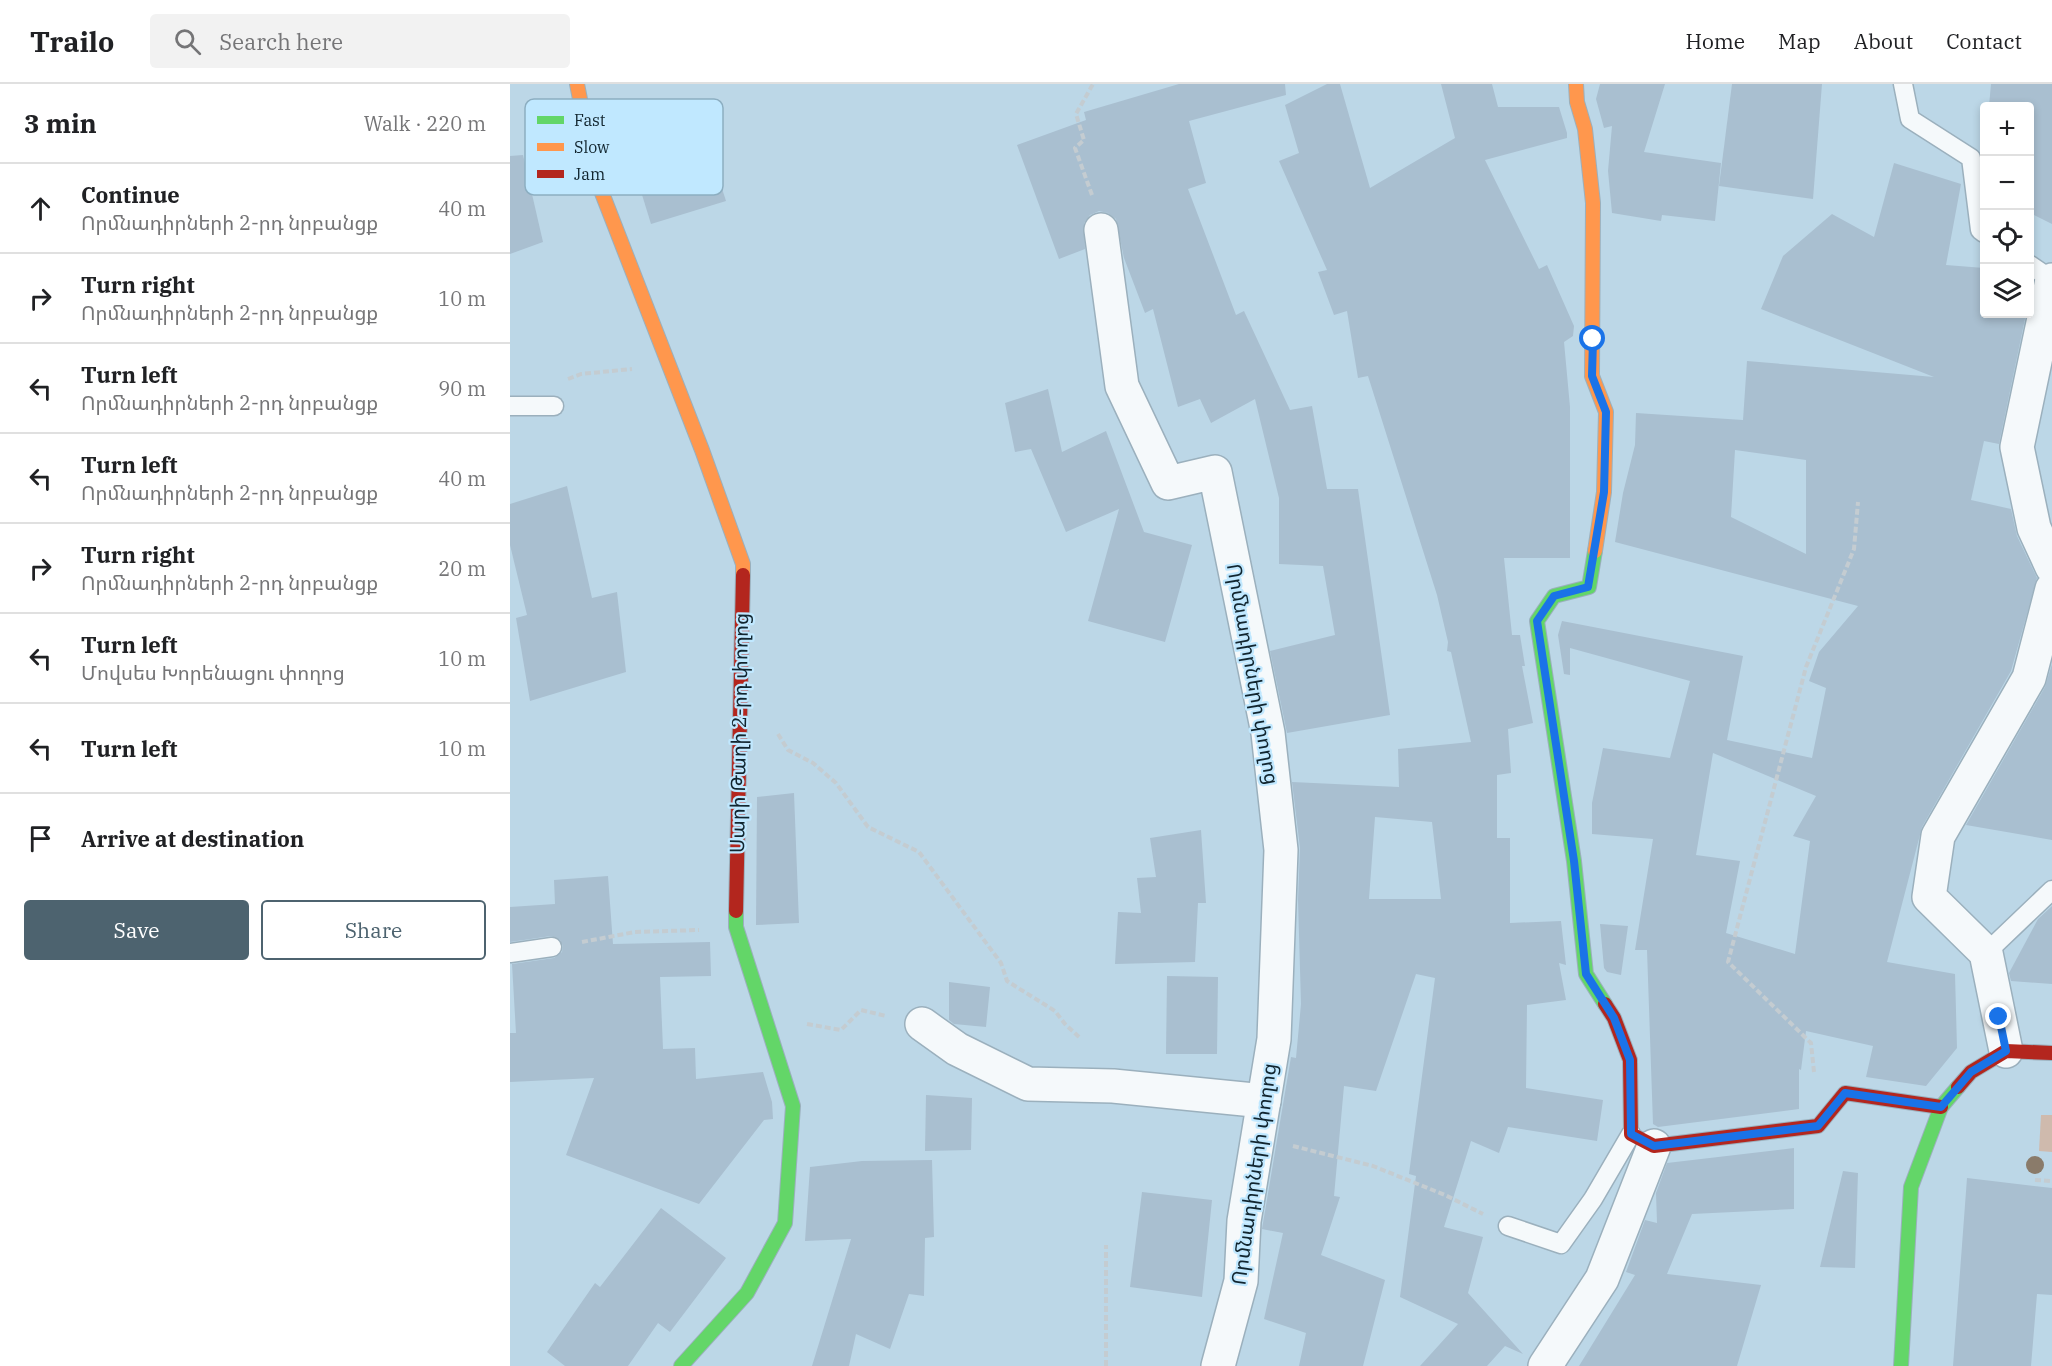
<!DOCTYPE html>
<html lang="en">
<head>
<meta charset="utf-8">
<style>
  :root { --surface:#fff; --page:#f2f2f2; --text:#202124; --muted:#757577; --line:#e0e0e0; --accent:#4d636f }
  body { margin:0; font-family:"IBM Plex Serif","Noto Sans Armenian",serif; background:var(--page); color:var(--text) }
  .controls { position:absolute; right:18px; top:18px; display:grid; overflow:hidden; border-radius:6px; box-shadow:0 3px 9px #0003 }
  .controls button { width:54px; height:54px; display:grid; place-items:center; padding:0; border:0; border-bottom:2px solid var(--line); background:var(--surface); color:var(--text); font:30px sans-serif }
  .stop { position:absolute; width:18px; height:18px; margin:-14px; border:4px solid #1a73e8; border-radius:50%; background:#fff }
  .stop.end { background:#1a73e8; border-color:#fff; box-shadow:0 2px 6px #0008 }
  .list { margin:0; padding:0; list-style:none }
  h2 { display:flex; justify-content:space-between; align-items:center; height:78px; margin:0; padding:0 24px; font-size:26px }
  h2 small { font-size:20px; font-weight:400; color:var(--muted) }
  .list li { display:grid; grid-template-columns:39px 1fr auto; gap:18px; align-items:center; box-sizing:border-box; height:90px; padding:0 24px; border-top:2px solid var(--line) }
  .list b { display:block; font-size:22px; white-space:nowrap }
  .list p { margin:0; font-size:20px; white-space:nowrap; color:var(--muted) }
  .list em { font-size:20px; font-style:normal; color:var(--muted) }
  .actions { display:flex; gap:12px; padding:18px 24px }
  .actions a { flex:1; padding:14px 0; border:2px solid var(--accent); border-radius:6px; text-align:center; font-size:21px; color:var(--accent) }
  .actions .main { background:var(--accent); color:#fff }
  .icon { flex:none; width:33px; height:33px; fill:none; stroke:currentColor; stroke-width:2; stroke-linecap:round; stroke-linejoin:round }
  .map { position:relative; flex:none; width:1542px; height:1282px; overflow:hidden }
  header { display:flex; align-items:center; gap:36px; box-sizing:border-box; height:84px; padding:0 30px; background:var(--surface); border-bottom:2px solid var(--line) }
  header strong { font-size:28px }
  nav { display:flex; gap:33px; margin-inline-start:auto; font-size:21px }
  .search { width:420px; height:54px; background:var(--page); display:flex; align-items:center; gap:15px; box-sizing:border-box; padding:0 21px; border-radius:6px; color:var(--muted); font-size:22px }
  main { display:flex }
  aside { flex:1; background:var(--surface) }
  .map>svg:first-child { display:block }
  .green { fill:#cfbaad }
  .building { fill:#a9bfd0; fill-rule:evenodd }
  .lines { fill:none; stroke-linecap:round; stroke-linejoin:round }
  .lane-casing { stroke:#9bb0bd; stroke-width:21 }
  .street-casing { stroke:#9bb0bd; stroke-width:36 }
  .fast-casing { stroke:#9bb0bd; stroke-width:16 }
  .slow-casing { stroke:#9bb0bd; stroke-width:16 }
  .jam-casing { stroke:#9bb0bd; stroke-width:16 }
  .path { stroke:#c4ccd1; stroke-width:4; stroke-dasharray:6 3; stroke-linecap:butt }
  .lane { stroke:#f5f9fb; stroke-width:18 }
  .street { stroke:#f5f9fb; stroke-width:33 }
  .fast { stroke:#63d668; stroke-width:14 }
  .slow { stroke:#ff974d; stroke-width:14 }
  .jam { stroke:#b3261e; stroke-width:14 }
  .tree { fill:#8a7b6a }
  .route { stroke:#1a73e8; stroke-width:8 }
  .labels { text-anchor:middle; stroke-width:4.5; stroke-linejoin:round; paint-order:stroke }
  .street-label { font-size:20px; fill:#11252f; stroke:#c0e8ff }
  .key { fill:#c0e8ff; stroke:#8caec1; stroke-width:1.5 }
  .key-label { font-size:16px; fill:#11252f }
</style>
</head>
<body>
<header>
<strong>Trailo</strong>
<div class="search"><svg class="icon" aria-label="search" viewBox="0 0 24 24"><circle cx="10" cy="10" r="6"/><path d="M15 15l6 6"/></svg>Search here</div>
<nav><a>Home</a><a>Map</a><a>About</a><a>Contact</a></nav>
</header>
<main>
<aside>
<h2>3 min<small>Walk · 220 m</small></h2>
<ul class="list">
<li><svg class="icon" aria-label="ahead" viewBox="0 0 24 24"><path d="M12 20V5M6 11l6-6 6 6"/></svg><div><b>Continue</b><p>Որմնադիրների 2-րդ նրբանցք</p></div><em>40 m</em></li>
<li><svg class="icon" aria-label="right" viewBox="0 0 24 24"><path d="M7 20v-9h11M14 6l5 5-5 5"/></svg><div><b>Turn right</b><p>Որմնադիրների 2-րդ նրբանցք</p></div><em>10 m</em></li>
<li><svg class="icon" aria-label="left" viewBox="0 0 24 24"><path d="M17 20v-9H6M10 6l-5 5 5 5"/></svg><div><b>Turn left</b><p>Որմնադիրների 2-րդ նրբանցք</p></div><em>90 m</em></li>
<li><svg class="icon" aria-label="left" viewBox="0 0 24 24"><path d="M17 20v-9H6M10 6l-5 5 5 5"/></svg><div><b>Turn left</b><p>Որմնադիրների 2-րդ նրբանցք</p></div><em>40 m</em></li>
<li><svg class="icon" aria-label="right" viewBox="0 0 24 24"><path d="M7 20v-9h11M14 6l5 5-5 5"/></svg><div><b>Turn right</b><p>Որմնադիրների 2-րդ նրբանցք</p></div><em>20 m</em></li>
<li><svg class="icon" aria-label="left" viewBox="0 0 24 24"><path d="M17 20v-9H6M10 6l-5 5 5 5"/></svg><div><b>Turn left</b><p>Մովսես Խորենացու փողոց</p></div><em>10 m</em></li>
<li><svg class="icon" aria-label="left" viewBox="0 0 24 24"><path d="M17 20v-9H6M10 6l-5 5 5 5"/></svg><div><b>Turn left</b></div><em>10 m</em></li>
<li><svg class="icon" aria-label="arrive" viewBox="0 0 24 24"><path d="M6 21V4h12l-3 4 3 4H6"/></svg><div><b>Arrive at destination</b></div></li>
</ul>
<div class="actions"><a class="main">Save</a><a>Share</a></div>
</aside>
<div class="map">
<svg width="1542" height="1282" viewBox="0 0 1542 1282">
  <rect width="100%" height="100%" fill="#bcd7e7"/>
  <path class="green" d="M1531 1031H1542V1068L1529 1067Z"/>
  <g class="building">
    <path d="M669 0H775L776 11 679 37 696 99 678 105 726 231 734 227 780 326 802 322 817 405H848L880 631 777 649 760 567 825 551 813 482 769 480V414L745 315 701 339 690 315 668 323 643 225 635 229 614 174 606 135 598 129 589 127 580 131 574 139 575 165 549 175 507 61 576 36 574 28Z"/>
    <path d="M817 0H830L860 104 945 54 931 0H982L988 23H1049L1057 49V54L975 76 1029 185 1037 181 1064 242 1063 252 1054 258 1060 323V474H994L1002 551H1010L1015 582H1012L1023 639 998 645 1001 689 987 691V754H1000V839L1051 837 1056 881 1049 879 1056 916 1017 921 1016 1004 1093 1016 1087 1057 998 1043 989 1069 961 1057 934 1143 973 1153 958 1209 1013 1270 995 1262 977 1282H910L948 1240 890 1213 906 1092 899 1090 925 894 906 890 866 1007 834 1002 824 1112 830 1113 811 1171 875 1196 853 1282H789L796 1249 754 1235 773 1149 752 1145 753 1139 781 973 786 974 791 920 788 816 790 764 782 698 889 703 888 665 961 658 941 568 937 567 938 558 927 511 858 292 848 294 837 227 824 231 808 188 817 186 769 77 789 69 775 21ZM865 733 922 738 931 815H859Z"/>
    <path d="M1090 0H1155L1134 68 1211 79 1205 137 1152 131 1151 137 1102 129 1098 87 1102 42 1094 44 1086 15Z"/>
    <path d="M1222 0H1312L1303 115 1209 102Z"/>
    <path d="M1481 0H1542V140L1520 129V22H1479Z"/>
    <path d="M187 26 216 117 141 140 113 49Z"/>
    <path d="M13 71 33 158 0 170V72Z"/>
    <path d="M1384 79 1451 100 1436 181 1474 184V230H1516L1489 360 1474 357 1461 416 1501 425 1507 452 1527 494 1501 587 1412 743 1377 878 1445 890 1447 964 1416 1002 1356 993 1363 962 1296 947 1291 986 1289 985V1025L1148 1043 1143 1040 1137 866H1125L1143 755 1082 750V719L1093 664 1160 674 1180 597 1060 564V591L1054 590 1048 551 1052 537 1233 572 1217 656 1302 674 1316 604 1299 597 1309 568 1348 522 1105 458 1113 409 1125 361 1126 329 1233 336 1237 277 1424 293 1251 225 1273 172 1322 130 1364 153ZM1225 366 1296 376V470L1221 433ZM1203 669 1306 712 1283 752 1300 757 1285 870 1216 849 1230 777 1186 771Z"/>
    <path d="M538 305 552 368 596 347 634 448 682 461 655 558 578 537 609 425 556 448 521 365 505 368 495 319Z"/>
    <path d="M57 402 82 514 107 508 116 588 20 617 6 534 17 531 0 461V420Z"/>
    <path d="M1542 580V756L1456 741 1535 603Z"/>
    <path d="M284 709 289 839 246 841 247 713Z"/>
    <path d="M691 746 696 819H688L685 878 605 880 608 828 631 829 627 794 646 793 640 754Z"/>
    <path d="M98 792 103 860 200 858 201 892 150 893 153 965 185 964 186 995 253 988 262 1018 263 1035 254 1036 189 1120 56 1071 84 994 0 998V949H6L2 880 44 874 52 868 53 862 50 856 41 852 0 858V823L45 820 44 796Z"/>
    <path d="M1542 822V900L1501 897 1499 889 1528 835Z"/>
    <path d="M1090 840 1118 842 1111 891 1097 888 1094 884Z"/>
    <path d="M657 892 708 893 707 970H656Z"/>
    <path d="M439 898 480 903 476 943 444 940 439 936Z"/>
    <path d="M416 1011 462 1014 461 1066 415 1067Z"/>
    <path d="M1284 1064V1125L1182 1130 1157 1190 1251 1201 1227 1282H1069L1125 1191 1116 1188 1135 1136 1147 1139 1146 1109 1157 1079Z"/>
    <path d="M422 1076 424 1153 415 1154 414 1212 399 1210 380 1265 346 1250 339 1282H302L341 1155 295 1157 300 1083 352 1077Z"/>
    <path d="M1333 1087 1348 1089 1345 1184 1310 1183Z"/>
    <path d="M1457 1094 1542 1104V1211L1527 1210 1521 1282H1443Z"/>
    <path d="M632 1108 702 1116 692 1213 620 1203Z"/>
    <path d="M151 1124 216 1174 160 1248 148 1239 118 1282H55L37 1268 85 1199 90 1203Z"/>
  </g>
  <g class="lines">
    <defs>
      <g id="lane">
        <path d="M1393 0 1400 35 1461 74 1470 146 1474 149"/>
        <path d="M1520 181 1542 196"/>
        <path d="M0 322H44"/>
        <path d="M0 869 42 863"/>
        <path d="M1476 869 1542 806"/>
        <path d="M998 1142 1051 1160 1083 1115 1121 1050"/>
      </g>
      <g id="street">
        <path d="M591 146 612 302 658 399 705 388 758 649 771 766 764 955 734 1137 731 1197 708 1282"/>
        <path d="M1542 196 1507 363 1524 444 1542 483"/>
        <path d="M412 940 447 965 518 1000 603 1002 754 1017"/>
        <path d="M1496 967 1476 869 1419 813 1428 752 1519 594 1542 505"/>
        <path d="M1035 1282 1092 1195 1144 1062"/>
      </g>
      <g id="fast">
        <path d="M1085 467 1079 503 1044 512 1027 537 1064 777 1076 890 1095 920"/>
        <path d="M171 1282 237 1209 275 1139 283 1022 226 843V827"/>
        <path d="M1391 1282 1401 1103 1431 1023 1448 1003"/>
      </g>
      <g id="slow">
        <path d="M67 0 85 91 192 366 233 480V491"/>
        <path d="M1066 0 1067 18 1075 45 1083 119 1082 292 1096 328 1094 408 1085 467"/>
      </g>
      <g id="jam">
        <path d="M226 827 233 491"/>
        <path d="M1095 920 1104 934 1120 976 1121 1050 1144 1062 1308 1042 1335 1009 1431 1023"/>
        <path d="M1448 1003 1461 988 1496 967 1542 969"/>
      </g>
    </defs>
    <use href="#lane" class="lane-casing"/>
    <use href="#street" class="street-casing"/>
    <use href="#fast" class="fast-casing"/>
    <use href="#slow" class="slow-casing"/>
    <use href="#jam" class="jam-casing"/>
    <g class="path">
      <path d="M582 111 565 64 574 56 566 30 583 0"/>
      <path d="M58 295 71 290 122 285"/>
      <path d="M268 650 278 666 303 679 326 699 358 743 409 768 491 879 497 897 545 927 555 940 569 953"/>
      <path d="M72 858 125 848 189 846"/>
      <path d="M297 940 331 946 351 926 376 932"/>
      <path d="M1304 988 1301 959 1218 878 1296 583 1344 465 1348 418"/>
      <path d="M783 1062 863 1082 935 1111 973 1130"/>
      <path d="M1525 1096 1542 1097"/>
      <path d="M596 1282V1161"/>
    </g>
    <use href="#lane" class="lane"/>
    <use href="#street" class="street"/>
    <use href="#fast" class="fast"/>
    <use href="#slow" class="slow"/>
    <use href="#jam" class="jam"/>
  </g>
  <circle class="tree" cx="1525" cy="1081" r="9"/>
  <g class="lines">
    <path class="route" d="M1083 255 1082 292 1096 328 1094 408 1078 503 1044 512 1027 537 1064 777 1076 890 1104 934 1120 976 1121 1050 1144 1062 1308 1042 1335 1009 1431 1023 1461 988 1496 967 1489 933"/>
  </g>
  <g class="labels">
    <g class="street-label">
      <text transform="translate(743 590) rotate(80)" y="7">Որմնադիրների փողոց</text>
      <text transform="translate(229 649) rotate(-89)" y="7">Սարի Թաղի 2-րդ փողոց</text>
      <text transform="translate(744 1090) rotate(-82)" y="7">Որմնադիրների փողոց</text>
    </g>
  </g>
  <rect x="15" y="15" width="198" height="96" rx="9" class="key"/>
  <rect x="27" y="32" width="27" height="8" fill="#63d668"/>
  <rect x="27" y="59" width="27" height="8" fill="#ff974d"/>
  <rect x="27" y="86" width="27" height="8" fill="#b3261e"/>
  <g class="key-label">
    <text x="64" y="42">Fast</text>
    <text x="64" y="69">Slow</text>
    <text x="64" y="96">Jam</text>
  </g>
</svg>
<div class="controls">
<button>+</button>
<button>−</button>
<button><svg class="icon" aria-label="locate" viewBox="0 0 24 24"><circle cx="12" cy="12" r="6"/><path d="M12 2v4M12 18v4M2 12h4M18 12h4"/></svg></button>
<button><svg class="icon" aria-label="layers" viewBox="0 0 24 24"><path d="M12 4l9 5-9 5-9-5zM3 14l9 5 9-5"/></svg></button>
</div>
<div class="stop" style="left:1083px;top:255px"></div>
<div class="stop end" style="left:1489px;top:933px"></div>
</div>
</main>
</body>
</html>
